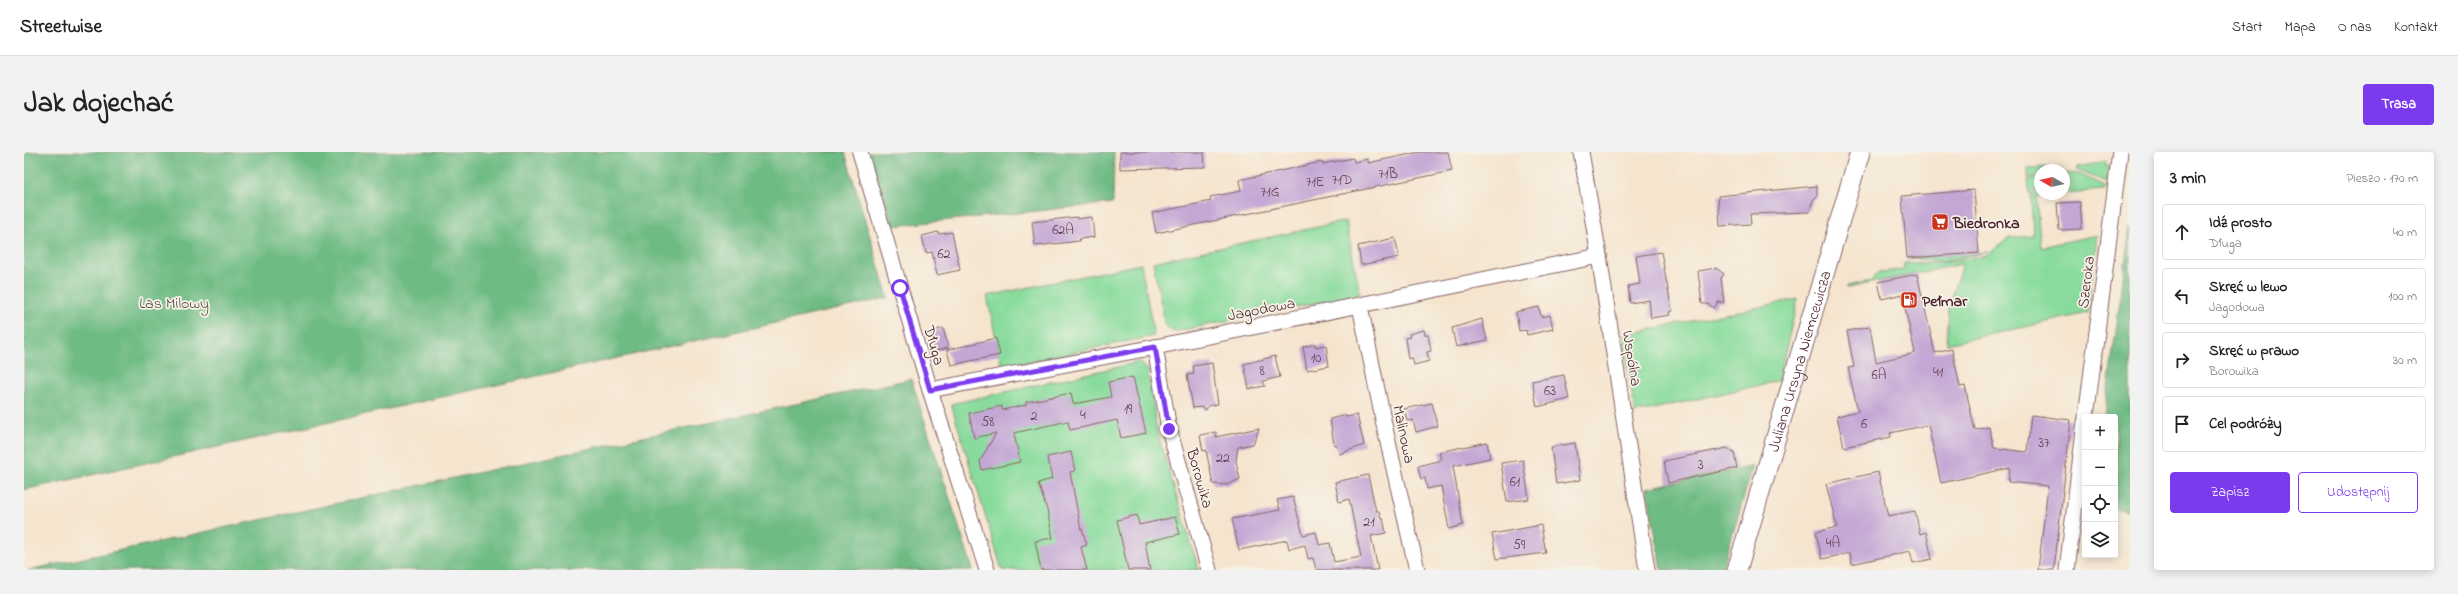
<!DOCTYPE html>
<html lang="pl">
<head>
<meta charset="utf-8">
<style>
  :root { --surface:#fff; --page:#f2f2f2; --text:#222; --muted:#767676; --line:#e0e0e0; --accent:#7c3aed }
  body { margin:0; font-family:"Indie Flower",sans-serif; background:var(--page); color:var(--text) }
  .controls { position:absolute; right:12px; bottom:12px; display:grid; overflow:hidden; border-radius:4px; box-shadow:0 2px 10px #0003 }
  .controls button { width:36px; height:36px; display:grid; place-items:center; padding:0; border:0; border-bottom:1px solid var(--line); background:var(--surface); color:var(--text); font:20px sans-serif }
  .compass { position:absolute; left:2010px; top:12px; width:36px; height:36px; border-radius:50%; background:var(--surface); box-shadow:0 2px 10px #0003; rotate:279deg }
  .stop { position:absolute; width:12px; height:12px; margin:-9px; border:3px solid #7c3aed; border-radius:50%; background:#fff }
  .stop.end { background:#7c3aed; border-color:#fff; box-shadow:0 1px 4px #0008 }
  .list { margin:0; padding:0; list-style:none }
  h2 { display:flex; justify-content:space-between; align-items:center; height:52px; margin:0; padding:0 16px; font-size:17px }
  h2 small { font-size:13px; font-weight:400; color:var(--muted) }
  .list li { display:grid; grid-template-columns:26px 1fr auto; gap:12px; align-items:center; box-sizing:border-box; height:56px; margin:0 8px 8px; padding:0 8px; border:1px solid var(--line); border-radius:4px }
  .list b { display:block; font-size:15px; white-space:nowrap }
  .list p { margin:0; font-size:13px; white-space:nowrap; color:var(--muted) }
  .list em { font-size:13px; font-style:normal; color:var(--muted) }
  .actions { display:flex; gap:8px; padding:12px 16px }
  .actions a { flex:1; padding:9px 0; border:1px solid var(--accent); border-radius:4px; text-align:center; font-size:14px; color:var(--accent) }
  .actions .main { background:var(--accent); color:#fff }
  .icon { flex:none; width:22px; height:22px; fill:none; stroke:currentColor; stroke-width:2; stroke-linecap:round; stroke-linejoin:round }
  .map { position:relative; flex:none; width:2106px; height:418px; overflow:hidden; border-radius:4px }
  header { display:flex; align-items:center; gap:24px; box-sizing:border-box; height:56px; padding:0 20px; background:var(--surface); border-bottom:1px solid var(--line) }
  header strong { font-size:19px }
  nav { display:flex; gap:22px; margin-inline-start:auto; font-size:14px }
  .intro { display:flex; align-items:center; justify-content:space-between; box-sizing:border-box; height:96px; padding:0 24px }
  h1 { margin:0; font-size:28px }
  .button { padding:10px 18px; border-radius:4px; background:var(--accent); color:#fff; font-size:14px; font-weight:700 }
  main { display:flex; gap:24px; padding:0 24px }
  aside { flex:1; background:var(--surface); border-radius:4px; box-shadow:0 2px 10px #0003 }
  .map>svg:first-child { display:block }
  .green { fill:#88db9c; stroke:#697d64 }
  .forest { fill:#6ebb84; stroke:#5c6d58 }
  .building { fill:#c3a7d4 }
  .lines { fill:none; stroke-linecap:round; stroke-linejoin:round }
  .minor-casing { stroke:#866464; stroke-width:17 }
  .tertiary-casing { stroke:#866464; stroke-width:21 }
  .minor { stroke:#fff; stroke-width:15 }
  .tertiary { stroke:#fff; stroke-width:19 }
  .route { stroke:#7c3aed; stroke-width:5 }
  .labels { text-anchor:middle; stroke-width:3.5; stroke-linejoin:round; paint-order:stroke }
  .number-label { font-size:14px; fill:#684155 }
  .poi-label { font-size:16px; font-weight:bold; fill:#4a1f2b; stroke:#f7f3e8; text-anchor:start }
  .street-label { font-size:16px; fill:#4a1f2b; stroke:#f7f3e8 }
  .park-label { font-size:16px; fill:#5a4e47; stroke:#f7f3e8 }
</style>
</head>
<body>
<header>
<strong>Streetwise</strong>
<nav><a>Start</a><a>Mapa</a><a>O nas</a><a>Kontakt</a></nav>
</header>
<div class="intro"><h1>Jak dojechać</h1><a class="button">Trasa</a></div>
<main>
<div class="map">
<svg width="2106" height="418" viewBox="0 0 2106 418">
  <rect width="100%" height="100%" fill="#f7f3e8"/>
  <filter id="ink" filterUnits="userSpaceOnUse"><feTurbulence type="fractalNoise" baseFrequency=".025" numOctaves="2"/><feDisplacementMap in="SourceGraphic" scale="8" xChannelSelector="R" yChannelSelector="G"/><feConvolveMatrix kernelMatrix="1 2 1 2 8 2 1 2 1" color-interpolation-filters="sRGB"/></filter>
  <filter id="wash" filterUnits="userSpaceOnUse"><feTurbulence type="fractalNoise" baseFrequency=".012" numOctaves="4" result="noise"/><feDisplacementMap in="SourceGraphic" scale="16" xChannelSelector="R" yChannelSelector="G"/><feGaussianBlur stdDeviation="0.9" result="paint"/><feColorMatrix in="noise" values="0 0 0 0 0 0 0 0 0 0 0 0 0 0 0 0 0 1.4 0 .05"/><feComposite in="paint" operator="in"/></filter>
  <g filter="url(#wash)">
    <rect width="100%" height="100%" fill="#f5e5cf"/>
    <g class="green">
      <path d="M2082 9 2081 14H2085L2082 30 2053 18 2054 15Z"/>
      <path d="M2024 15 2039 18H2016V24L2004 26V16Z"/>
      <path d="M2042 21 2056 22 2082 35 2081 38 2040 41Z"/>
      <path d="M2016 26V34L2006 42 2004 28Z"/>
      <path d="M2016 37V42H2031L2012 44 2017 95 2073 83 2064 161 1923 192 1925 156 1938 112 1823 136V134L1847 129 1854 120 1880 118V111L1920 110 1962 104 1985 86 2009 84 2007 43Z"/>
      <path d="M1322 69 1336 142 1149 180 1141 173 1129 110Z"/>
      <path d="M1964 100 1920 109 1883 106Z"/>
      <path d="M1117 112 1130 184 978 215 963 144Z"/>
      <path d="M1774 147 1754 229 1611 261 1599 183Z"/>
      <path d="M1116 210 1124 218 1133 280 1175 418H978L927 252Z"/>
    </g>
    <g class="forest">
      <path d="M0 0H821L864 146 0 338Z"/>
      <path d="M845 0H1090L1089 51 869 74Z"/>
      <path d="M2106 76V359L2091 356V265H2080Z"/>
      <path d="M887 227 949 418H5Z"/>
      <path d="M1729 314 1698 418H1638L1623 336Z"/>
    </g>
    <g id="blocks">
      <g class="building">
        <path d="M1096 0H1180L1181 15 1096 17Z"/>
        <path d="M1396 0H1424L1428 19 1132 81 1128 61 1187 49 1186 45 1217 39 1215 28 1297 10 1298 12 1329 6 1330 10 1344 7V11Z"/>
        <path d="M1793 34V44L1789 48 1785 60 1726 62 1727 72 1696 74 1694 44Z"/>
        <path d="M1950 38 1955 101 1883 106 1878 44Z"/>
        <path d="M2056 50 2058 77 2035 78 2033 51Z"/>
        <path d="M1053 65V67L1068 65 1070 85 1055 87 1056 89 1011 94 1008 70Z"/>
        <path d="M914 80 915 82 928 80 936 118 913 123 908 100 902 101 898 84Z"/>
        <path d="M1371 86 1375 105 1337 113 1334 94Z"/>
        <path d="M1637 100 1648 159 1645 160 1646 163 1627 166 1625 148 1606 151 1604 134 1616 132 1612 104Z"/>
        <path d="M1692 116 1700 122 1697 126 1700 150H1694L1690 156 1684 152H1678L1674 119Z"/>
        <path d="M1893 122 1911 201 1928 197 1936 235 1941 234 1951 278 1965 275 1970 296 2003 300 2007 263 2047 268 2030 418H2014L2024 334 1984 330 1986 316 1917 331 1904 273 1866 281 1867 285 1820 295 1813 264 1834 259 1824 216 1830 215 1823 179 1846 175 1852 210 1891 201 1878 142 1858 147 1854 130Z"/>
        <path d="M1515 155 1517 165 1526 163 1529 177 1503 183 1502 178 1495 179 1492 160Z"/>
        <path d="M1458 167 1463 188 1432 195 1428 176Z"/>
        <path d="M919 176 924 196 912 199 907 180Z"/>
        <path d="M1400 178 1401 183H1404L1407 199 1403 200 1405 209 1390 213 1388 205 1384 207 1381 186 1386 185 1385 182Z"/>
        <path d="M972 186 976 203 927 213 923 198Z"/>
        <path d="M1291 192 1292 195 1302 193 1305 214 1283 218 1279 195Z"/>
        <path d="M1251 204 1256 225 1239 229 1241 234 1225 237 1220 212Z"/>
        <path d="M1188 211 1194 252 1184 254 1182 258 1177 255 1169 256 1163 223 1170 222 1169 214Z"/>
        <path d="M1540 223 1545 247 1513 255 1508 229Z"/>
        <path d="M1109 225 1122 281 1097 286 1093 268 1046 278 1044 269 990 281 996 310 958 318 956 309 972 281 950 286 945 261 978 254V258L1002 253V250L1047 241 1049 252 1087 245 1084 230Z"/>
        <path d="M1408 251 1414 274 1392 280 1389 268 1383 269 1380 257Z"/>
        <path d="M1321 263 1322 265 1333 263 1340 293 1315 302 1312 293H1310L1306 267Z"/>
        <path d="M1235 276 1229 292 1214 295 1212 309 1216 327 1203 333 1189 332 1182 298 1179 299 1176 283 1192 280V285Z"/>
        <path d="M1463 290 1466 306 1429 314 1439 373 1425 377 1417 334 1403 337 1401 326 1397 327 1394 314 1417 308 1415 300Z"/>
        <path d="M1551 291 1556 328 1532 332 1527 295Z"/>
        <path d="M1703 296 1710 301 1713 316 1644 331 1640 309Z"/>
        <path d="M1047 300 1051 319 1046 320 1057 378 1058 377 1063 393 1057 395 1063 418H1017L1011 389 1029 386 1023 358 1014 331 1028 327 1023 305Z"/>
        <path d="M1499 308 1505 347 1483 350 1477 311Z"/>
        <path d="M1854 320 1864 364 1891 359 1896 382 1902 380 1908 407 1889 411 1886 399 1828 412 1826 401 1798 407 1792 380 1813 375 1802 332Z"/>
        <path d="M1344 323 1352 359H1355L1357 366H1359L1362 381 1347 384 1354 418H1292L1289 406 1284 407 1281 393 1265 397 1263 388 1215 398 1208 367 1256 358 1253 348 1269 345 1279 383 1292 380 1295 393 1306 391 1310 410 1337 405 1325 347 1315 350 1311 330Z"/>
        <path d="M1113 363 1115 373 1151 365 1156 382 1121 390 1126 418H1104L1093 368Z"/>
        <path d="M1517 373 1522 401 1473 407 1468 382Z"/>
      </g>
    </g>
  </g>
  <g filter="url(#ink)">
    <use href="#blocks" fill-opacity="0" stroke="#866464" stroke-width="1"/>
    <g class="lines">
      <defs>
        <g id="minor">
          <path d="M836 0 906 238 963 418"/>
          <path d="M1557 0 1575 104 1623 418"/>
          <path d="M1336 154 1361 277 1393 418"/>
          <path d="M1131 195 1145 277 1185 418"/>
          <path d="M906 238 1131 195 1575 104"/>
          <path d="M2062 265 2096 0"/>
          <path d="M2043 418 2061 270"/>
        </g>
        <g id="tertiary">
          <path id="s1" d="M1713 418 1836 0"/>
        </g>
      </defs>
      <use href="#minor" class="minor-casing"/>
      <use href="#tertiary" class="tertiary-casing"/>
      <use href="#minor" class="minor"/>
      <use href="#tertiary" class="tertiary"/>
    </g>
  </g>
  <g class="lines" filter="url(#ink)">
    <path class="route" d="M876 136 906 238 1131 195 1145 277"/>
  </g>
  <defs>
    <symbol id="supermarket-square" viewBox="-11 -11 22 22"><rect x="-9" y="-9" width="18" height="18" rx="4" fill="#c8321e" stroke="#f7f3e8"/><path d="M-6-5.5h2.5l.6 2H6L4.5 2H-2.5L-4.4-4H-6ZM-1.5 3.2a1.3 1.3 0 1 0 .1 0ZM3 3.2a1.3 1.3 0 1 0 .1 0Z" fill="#fff"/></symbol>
    <symbol id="fuel-square" viewBox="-11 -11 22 22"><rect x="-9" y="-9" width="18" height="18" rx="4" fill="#c8321e" stroke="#f7f3e8"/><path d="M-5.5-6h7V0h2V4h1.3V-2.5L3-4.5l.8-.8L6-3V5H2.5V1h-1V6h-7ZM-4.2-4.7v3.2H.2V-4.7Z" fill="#fff"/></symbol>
  </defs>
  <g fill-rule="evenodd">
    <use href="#supermarket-square" x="1906" y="60" width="20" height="20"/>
    <use href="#fuel-square" x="1875" y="138" width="20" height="20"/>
  </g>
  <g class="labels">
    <g class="number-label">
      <text x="1364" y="26">71B</text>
      <text x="1318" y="32">71D</text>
      <text x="1291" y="34">71E</text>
      <text x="1246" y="44">71G</text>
      <text x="1039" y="82">62A</text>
      <text x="920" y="106">62</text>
      <text x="1292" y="210">10</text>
      <text x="1238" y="223">8</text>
      <text x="1914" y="224">41</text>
      <text x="1855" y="227">6A</text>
      <text x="1526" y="243">63</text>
      <text x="1104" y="261">19</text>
      <text x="1059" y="267">4</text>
      <text x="1010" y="268">2</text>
      <text x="964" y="274">58</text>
      <text x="1840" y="276">6</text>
      <text x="2020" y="295">37</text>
      <text x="1199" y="310">22</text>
      <text x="1677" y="317">3</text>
      <text x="1491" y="334">61</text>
      <text x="1345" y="374">21</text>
      <text x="1809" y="395">4A</text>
      <text x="1495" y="397">59</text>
    </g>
    <g class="poi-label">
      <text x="1929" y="76">Biedronka</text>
      <text x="1898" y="154">Pełmar</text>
    </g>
    <g class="street-label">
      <text transform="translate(2061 130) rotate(-83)" y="6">Szeroka</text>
      <text transform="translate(1237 156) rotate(-11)" y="6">Jagodowa</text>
      <text transform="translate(911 193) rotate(74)" y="6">Długa</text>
      <text transform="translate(1609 206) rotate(81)" y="6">Wspólna</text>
      <text dy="6" stroke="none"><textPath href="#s1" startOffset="218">Juliana Ursyna Niemcewicza</textPath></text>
      <text transform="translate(1381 282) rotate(78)" y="6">Malinowa</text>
      <text transform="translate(1177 326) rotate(74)" y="6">Borowika</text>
    </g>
    <g class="park-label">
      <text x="150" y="156">Las Milowy</text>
    </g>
  </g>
</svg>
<div class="controls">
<button>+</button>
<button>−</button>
<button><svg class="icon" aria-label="locate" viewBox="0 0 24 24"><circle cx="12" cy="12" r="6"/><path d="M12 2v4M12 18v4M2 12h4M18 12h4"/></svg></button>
<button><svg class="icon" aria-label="layers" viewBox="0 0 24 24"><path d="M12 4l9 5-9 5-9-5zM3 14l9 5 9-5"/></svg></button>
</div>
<svg class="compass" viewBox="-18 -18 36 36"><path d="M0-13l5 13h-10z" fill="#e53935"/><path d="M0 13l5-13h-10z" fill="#767676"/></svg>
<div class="stop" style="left:876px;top:136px"></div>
<div class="stop end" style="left:1145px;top:277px"></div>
</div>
<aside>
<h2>3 min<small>Pieszo · 170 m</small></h2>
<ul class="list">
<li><svg class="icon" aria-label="ahead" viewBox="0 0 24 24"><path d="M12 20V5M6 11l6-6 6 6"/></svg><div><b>Idź prosto</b><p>Długa</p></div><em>40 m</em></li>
<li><svg class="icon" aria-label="left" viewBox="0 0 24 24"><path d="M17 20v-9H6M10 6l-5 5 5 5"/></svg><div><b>Skręć w lewo</b><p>Jagodowa</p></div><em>100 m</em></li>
<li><svg class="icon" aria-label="right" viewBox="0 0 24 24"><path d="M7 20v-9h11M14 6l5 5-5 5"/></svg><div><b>Skręć w prawo</b><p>Borowika</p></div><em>30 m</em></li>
<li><svg class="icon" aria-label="arrive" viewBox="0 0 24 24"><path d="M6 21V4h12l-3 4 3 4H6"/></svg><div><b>Cel podróży</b></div></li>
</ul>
<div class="actions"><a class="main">Zapisz</a><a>Udostępnij</a></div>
</aside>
</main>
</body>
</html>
